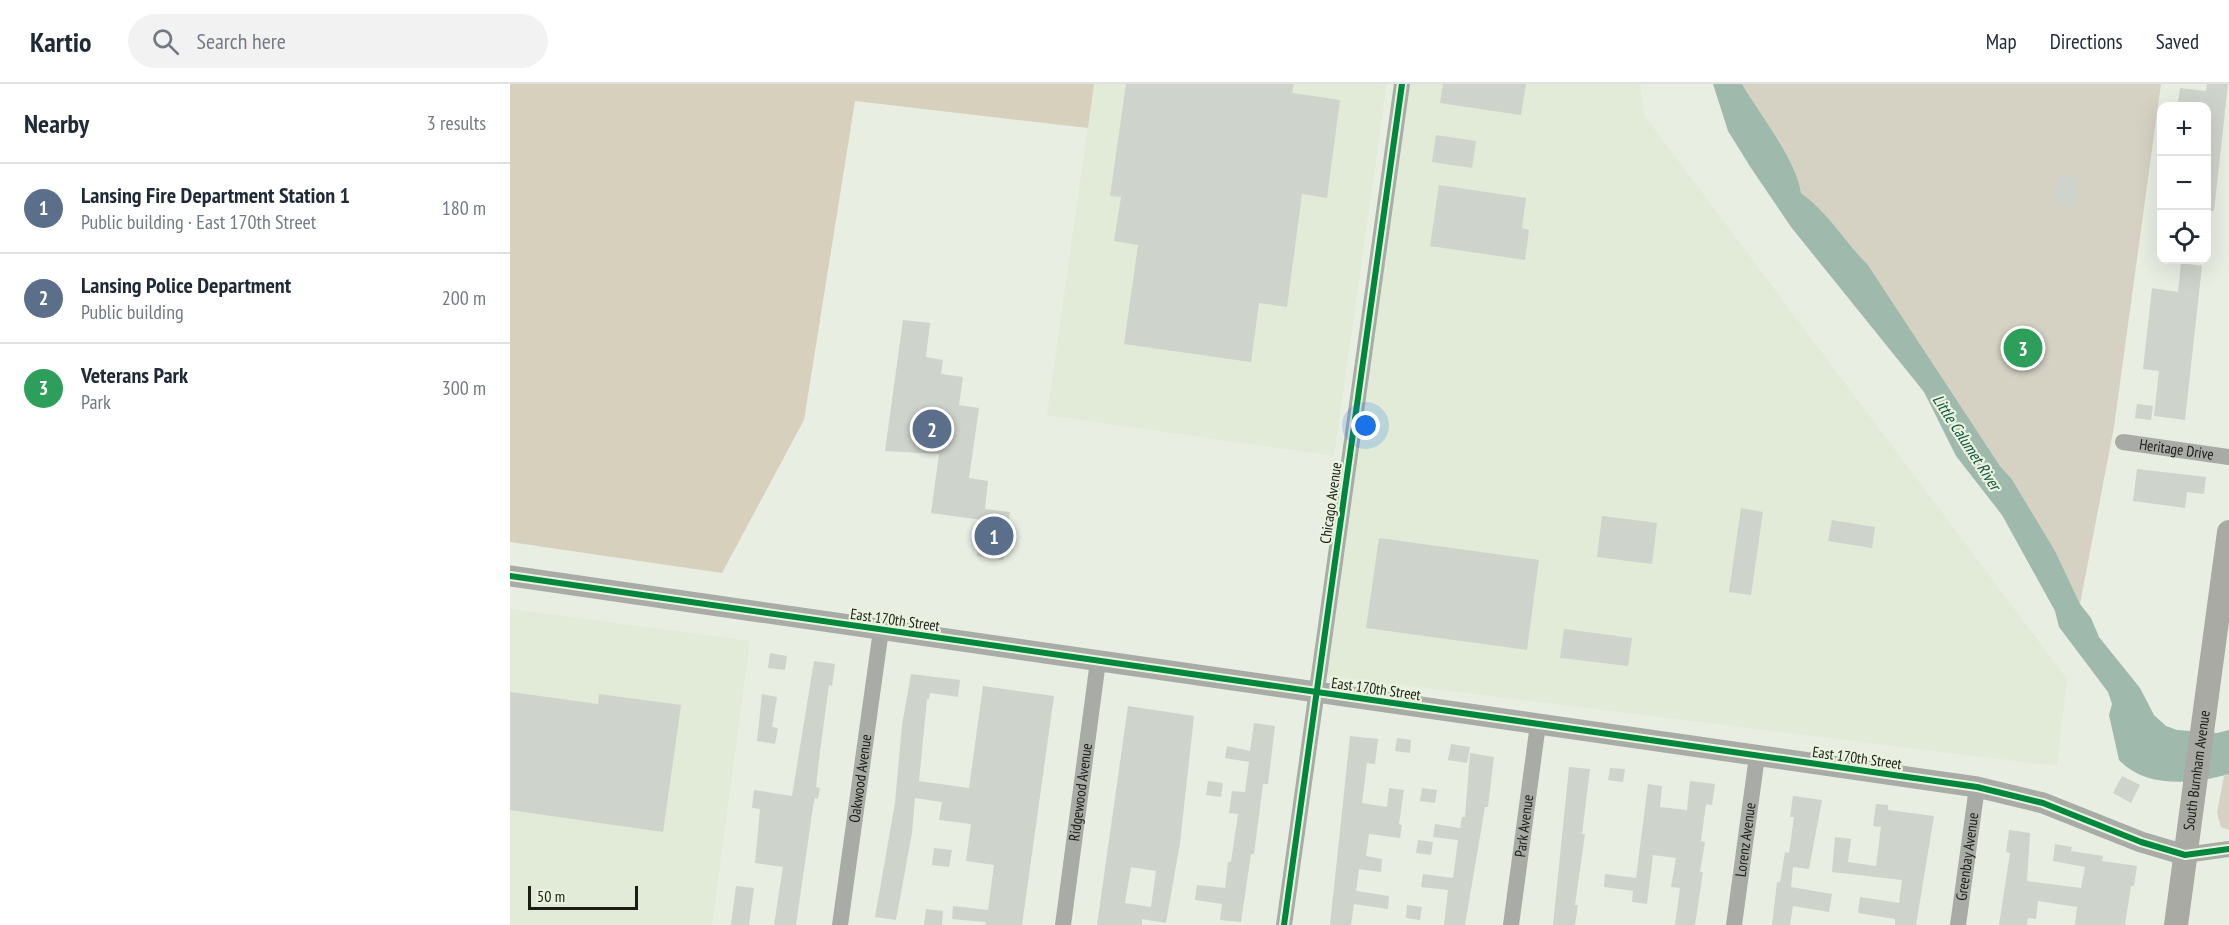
<!DOCTYPE html>
<html lang="en">
<head>
<meta charset="utf-8">
<style>
  :root { --surface:#fff; --page:#f2f2f3; --text:#1f2937; --muted:#747a83; --line:#e0e1e3; --accent:#db2777 }
  body { margin:0; font-family:"PT Sans Narrow",sans-serif; background:var(--page); color:var(--text) }
  .controls { position:absolute; right:18px; top:18px; display:grid; overflow:hidden; border-radius:12px; box-shadow:0 6px 24px #0002 }
  .controls button { width:54px; height:54px; display:grid; place-items:center; padding:0; border:0; border-bottom:2px solid var(--line); background:var(--surface); color:var(--text); font:30px sans-serif }
  .scale { position:absolute; left:18px; bottom:15px; width:110px; box-sizing:border-box; padding-left:6px; border:3px solid #1a1d16; border-top:0; font-size:16px; line-height:21px; white-space:nowrap; color:#1a1d16; -webkit-text-stroke:4px #e9f3de; paint-order:stroke }
  .you { position:absolute; left:856px; top:342px; width:21px; height:21px; margin:-15px; border:4px solid #fff; border-radius:50%; background:#1a73e8; box-shadow:0 0 0 9px #1a73e833 }
  .badge { display:grid; place-items:center; width:39px; height:39px; border-radius:50%; background:var(--accent); color:#fff; font-size:20px; font-weight:700 }
  .pin { position:absolute; translate:-50% -50%; border:3px solid #fff; box-shadow:0 2px 6px #0006 }
  .list { margin:0; padding:0; list-style:none }
  h2 { display:flex; justify-content:space-between; align-items:center; height:78px; margin:0; padding:0 24px; font-size:26px }
  h2 small { font-size:20px; font-weight:400; color:var(--muted) }
  .list li { display:grid; grid-template-columns:39px 1fr auto; gap:18px; align-items:center; box-sizing:border-box; height:90px; padding:0 24px; border-top:2px solid var(--line) }
  .list b { display:block; font-size:22px; white-space:nowrap }
  .list p { margin:0; font-size:20px; white-space:nowrap; color:var(--muted) }
  .list em { font-size:20px; font-style:normal; color:var(--muted) }
  .icon { flex:none; width:33px; height:33px; fill:none; stroke:currentColor; stroke-width:2; stroke-linecap:round; stroke-linejoin:round }
  .map { position:relative; flex:none; width:1719px; height:841px; overflow:hidden }
  header { display:flex; align-items:center; gap:36px; box-sizing:border-box; height:84px; padding:0 30px; background:var(--surface); border-bottom:2px solid var(--line) }
  header strong { font-size:28px }
  nav { display:flex; gap:33px; margin-inline-start:auto; font-size:21px }
  .search { width:420px; height:54px; background:var(--page); display:flex; align-items:center; gap:15px; box-sizing:border-box; padding:0 21px; border-radius:33px; color:var(--muted); font-size:22px }
  main { display:flex }
  aside { flex:1; background:var(--surface) }
  .map>svg:first-child { display:block }
  .built { fill:#e1ebd7 }
  .green { fill:#d5d2c4 }
  .forest { fill:#d6d0bc }
  .water { fill:#a0b9ad }
  .building { fill:#ced3cb; fill-rule:evenodd }
  .lines { fill:none; stroke-linecap:round; stroke-linejoin:round }
  .minor { stroke:#a9aba6; stroke-width:16 }
  .tertiary { stroke:#a9aba6; stroke-width:21 }
  .secondary { stroke:#a8aaa3; stroke-width:24 }
  .cycleway-casing { stroke:#e9f3de; stroke-width:10 }
  .cycleway { stroke:#00873e; stroke-width:6 }
  .labels { text-anchor:middle; stroke-width:4.5; stroke-linejoin:round; paint-order:stroke }
  .street-label { font-size:15px; fill:#1a1d16; stroke:#e9f3de }
  .water-label { font-size:16px; font-style:italic; fill:#0e5343; stroke:#e9f3de }
</style>
</head>
<body>
<header>
<strong>Kartio</strong>
<div class="search"><svg class="icon" aria-label="search" viewBox="0 0 24 24"><circle cx="10" cy="10" r="6"/><path d="M15 15l6 6"/></svg>Search here</div>
<nav><a>Map</a><a>Directions</a><a>Saved</a></nav>
</header>
<main>
<aside>
<h2>Nearby<small>3 results</small></h2>
<ul class="list">
<li><span class="badge" style="background:#5c6f8a">1</span><div><b>Lansing Fire Department Station 1</b><p>Public building · East 170th Street</p></div><em>180 m</em></li>
<li><span class="badge" style="background:#5c6f8a">2</span><div><b>Lansing Police Department</b><p>Public building</p></div><em>200 m</em></li>
<li><span class="badge" style="background:#2e9e5b">3</span><div><b>Veterans Park</b><p>Park</p></div><em>300 m</em></li>
</ul>
</aside>
<div class="map">
<svg width="1719" height="841" viewBox="0 0 1719 841">
  <rect width="100%" height="100%" fill="#e9eee3"/>
  <g class="built">
    <path d="M584 0H877L824 372 537 331Z"/>
    <path d="M892 0H1130L1134 31 1557 595 1547 682 809 591Z"/>
    <path d="M0 525 240 557 202 841H0Z"/>
  </g>
  <g class="green">
    <path d="M1232 0H1651L1604 343 1570 520 1501 394 1490 382 1358 181C1335 158 1317 127 1291 109 1287 77 1249 29 1232 0Z"/>
    <path d="M1719 690V746L1711 743 1707 729 1714 692Z"/>
  </g>
  <path class="forest" d="M0 0H584L578 44 345 17 294 336 212 489 0 458Z"/>
  <path class="water" d="M1203 0H1232C1249 29 1287 77 1291 109 1317 127 1335 158 1358 181L1490 382 1501 394 1545 467 1570 520 1581 534 1589 553 1630 604 1644 631 1656 642 1667 646 1707 649 1719 646V690C1684 700 1636 705 1609 676L1599 631 1602 620 1598 608 1549 543 1545 527 1492 431 1446 372 1414 308 1281 143 1241 84 1218 47Z"/>
  <g class="building">
    <path d="M616 0H784L782 9 830 16 817 114 792 110 777 223 749 219 741 278 614 260 628 161 604 157 611 113 600 112Z"/>
    <path d="M933 0H1016L1011 31 930 19Z"/>
    <path d="M1697 0H1718L1704 127H1696V22L1668 18 1670 4 1696 7Z"/>
    <path d="M926 51 966 57 962 84 922 78Z"/>
    <path d="M1548 92 1568 94 1564 124 1544 121Z"/>
    <path d="M929 101 1016 114 1012 144 1019 146 1015 176 920 162Z"/>
    <path d="M1671 179 1692 182 1675 336 1644 332 1649 287 1633 285 1642 204 1668 208Z"/>
    <path d="M393 236 420 239 416 273 433 276 431 290 453 293 449 321 469 324 459 394 478 397 475 425 500 428 493 476 467 472 472 436 421 429 429 370 375 367Z"/>
    <path d="M1627 320 1643 322 1641 336 1625 334Z"/>
    <path d="M1627 385 1696 393 1694 410 1677 408 1675 424 1623 417Z"/>
    <path d="M1231 424 1253 428 1241 511 1219 508Z"/>
    <path d="M1092 432 1147 439 1142 480 1087 473Z"/>
    <path d="M1322 436 1365 443 1362 464 1318 457Z"/>
    <path d="M869 454 1029 476 1017 566 856 544Z"/>
    <path d="M1054 545 1122 554 1118 582 1050 574Z"/>
    <path d="M260 569 277 572 275 586 258 584Z"/>
    <path d="M304 577 325 580 322 602 319 601 309 675 306 703 310 704 308 715 305 714 303 723 286 841H264L273 783 245 779 250 725 242 724 244 706 282 712Z"/>
    <path d="M401 590 450 596 448 613 420 609 419 615H417L409 697 459 704 473 602 544 612 512 841H475L476 838 442 835 443 822 478 826 484 781 456 777 461 740 429 736 432 718 405 714 402 749 386 836 365 833 385 719 392 641Z"/>
    <path d="M0 608 88 620 89 610 171 621 153 748 0 726Z"/>
    <path d="M252 610 267 613 262 643 268 644 265 660 247 657Z"/>
    <path d="M618 622 684 632 670 759 656 839 632 835V841H587ZM621 783 646 787 641 823 615 819Z"/>
    <path d="M744 639 765 642 758 700H753L744 770H741L731 838 710 836 712 820 685 816 687 801 715 804 718 778H721L728 730 719 729 722 707 735 708 739 678 715 674 717 662 740 667Z"/>
    <path d="M840 652 868 655 865 680 857 679 852 719 877 723 879 704 894 706 889 740 892 741 890 754 859 750 856 772 872 775 871 788 849 785 846 807 879 812 878 825 844 820 841 841H820Z"/>
    <path d="M887 654 901 656 900 669 885 667Z"/>
    <path d="M941 660 960 663 957 679 938 676Z"/>
    <path d="M960 669 984 673 978 723H975L955 841H934L938 806 911 803 913 790 943 794 948 756 923 753 925 740 950 744 952 733H955Z"/>
    <path d="M1059 683 1080 685 1072 750H1075L1065 821H1068L1065 841H1043Z"/>
    <path d="M1100 684 1115 685 1113 698 1098 696Z"/>
    <path d="M1612 692 1630 701 1621 719 1603 709Z"/>
    <path d="M698 697 713 699 711 713 696 711Z"/>
    <path d="M1180 697 1205 700 1202 721 1196 720 1191 757 1195 758 1190 788H1193L1185 841H1165L1170 804 1161 803 1166 774 1143 771 1137 820 1122 818 1123 807 1094 803 1095 790 1126 794 1138 700 1152 702 1150 723 1177 726Z"/>
    <path d="M912 704 927 706 925 719 910 717Z"/>
    <path d="M1283 712 1312 716 1299 785 1283 783 1281 803 1322 810 1319 828 1283 822 1280 841H1262L1267 798H1270L1275 768 1279 769 1284 733H1280Z"/>
    <path d="M1366 720 1378 721V726L1424 732 1406 841H1385V835L1348 829 1350 813 1389 819 1392 796 1322 788 1325 753 1341 755 1338 778 1366 782 1371 743 1363 742Z"/>
    <path d="M1499 746 1520 749 1517 797 1571 804 1575 783 1543 777 1545 760 1562 763 1561 767 1593 772 1592 777 1627 782 1624 802H1621L1615 841H1565L1567 823 1528 817 1526 835 1518 834 1517 841H1489L1500 769 1496 768Z"/>
    <path d="M908 756 923 758 921 771 906 769Z"/>
    <path d="M424 764 442 766 439 783 422 781Z"/>
    <path d="M226 802 244 804 239 841H221Z"/>
    <path d="M897 821 912 823 910 836 896 834Z"/>
    <path d="M416 825 433 827 432 841H414Z"/>
  </g>
  <g class="lines">
    <g class="minor">
      <path id="s1" d="M1613 358 1719 373"/>
      <path d="M1675 771 1719 765"/>
      <path id="s2" d="M330 841 371 546"/>
      <path id="s3" d="M553 841 588 577"/>
      <path d="M774 841 892 0"/>
      <path id="s4" d="M1001 841 1028 640"/>
      <path id="s5" d="M1224 841 1247 672"/>
      <path id="s6" d="M1448 841 1467 703"/>
    </g>
    <path class="tertiary" d="M0 492 1467 703 1533 719 1631 758 1675 771"/>
    <path class="secondary" id="s7" d="M1666 841 1719 448"/>
    <defs>
      <g id="cycleway">
        <path d="M0 492 1467 703 1533 719 1631 758 1675 771 1719 765"/>
        <path d="M774 841 892 0"/>
      </g>
    </defs>
    <use href="#cycleway" class="cycleway-casing"/>
    <use href="#cycleway" class="cycleway"/>
  </g>
  <g class="labels">
    <g class="street-label">
      <text dy="5" stroke="none"><textPath href="#s1" startOffset="54">Heritage Drive</textPath></text>
      <text transform="translate(821 419) rotate(-82)" y="5">Chicago Avenue</text>
      <text transform="translate(385 536) rotate(8)" y="5">East 170th Street</text>
      <text transform="translate(866 605) rotate(8)" y="5">East 170th Street</text>
      <text transform="translate(1347 674) rotate(8)" y="5">East 170th Street</text>
      <text dy="5" stroke="none"><textPath href="#s7" startOffset="156">South Burnham Avenue</textPath></text>
      <text dy="5" stroke="none"><textPath href="#s2" startOffset="148">Oakwood Avenue</textPath></text>
      <text dy="5" stroke="none"><textPath href="#s3" startOffset="134">Ridgewood Avenue</textPath></text>
      <text dy="5" stroke="none"><textPath href="#s4" startOffset="100">Park Avenue</textPath></text>
      <text dy="5" stroke="none"><textPath href="#s5" startOffset="86">Lorenz Avenue</textPath></text>
      <text dy="5" stroke="none"><textPath href="#s6" startOffset="69">Greenbay Avenue</textPath></text>
    </g>
    <g class="water-label">
      <text transform="translate(1457 358) rotate(57)" y="6">Little Calumet River</text>
    </g>
  </g>
</svg>
<div class="controls">
<button>+</button>
<button>−</button>
<button><svg class="icon" aria-label="locate" viewBox="0 0 24 24"><circle cx="12" cy="12" r="6"/><path d="M12 2v4M12 18v4M2 12h4M18 12h4"/></svg></button>
</div>
<div class="scale">50 m</div>
<div class="you"></div>
<div class="pin badge" style="left:484px;top:452px;background:#5c6f8a">1</div>
<div class="pin badge" style="left:422px;top:345px;background:#5c6f8a">2</div>
<div class="pin badge" style="left:1513px;top:264px;background:#2e9e5b">3</div>
</div>
</main>
</body>
</html>
